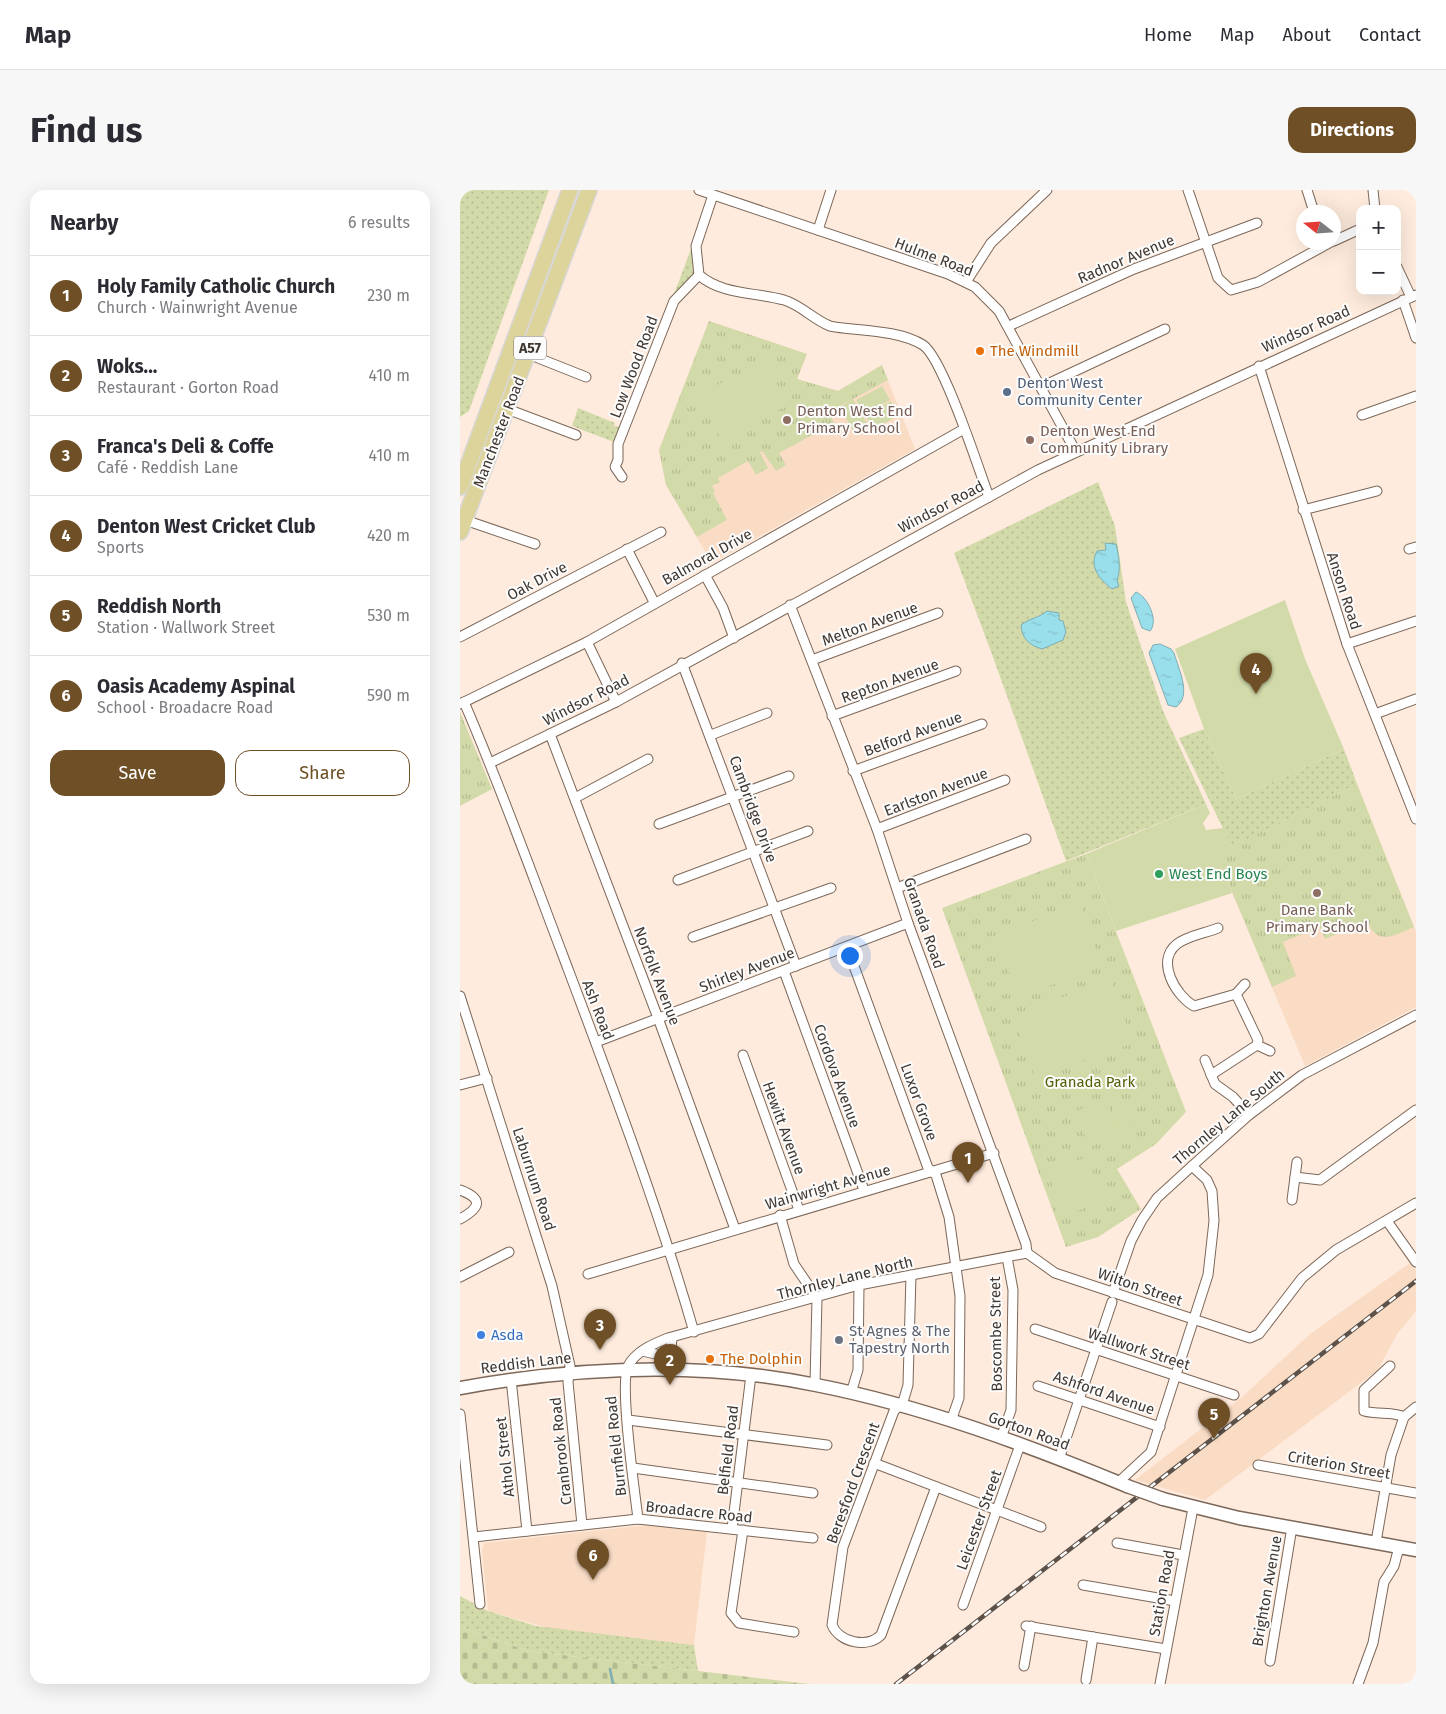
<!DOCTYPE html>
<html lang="en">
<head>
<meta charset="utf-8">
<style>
  :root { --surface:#fff; --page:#f7f7f7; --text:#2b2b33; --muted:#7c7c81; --line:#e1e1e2; --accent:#6f4f26 }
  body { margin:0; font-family:"Fira Sans",sans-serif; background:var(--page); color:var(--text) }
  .controls { position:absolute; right:15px; top:15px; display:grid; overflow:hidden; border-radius:10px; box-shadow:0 5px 20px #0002 }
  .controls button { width:45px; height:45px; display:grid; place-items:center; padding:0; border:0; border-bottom:1px solid var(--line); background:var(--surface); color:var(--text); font:25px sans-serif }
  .compass { position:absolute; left:836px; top:15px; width:45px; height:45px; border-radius:50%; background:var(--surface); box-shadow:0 5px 20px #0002; rotate:287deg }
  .you { position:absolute; left:389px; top:765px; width:18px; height:18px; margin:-12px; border:4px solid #fff; border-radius:50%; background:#1a73e8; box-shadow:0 0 0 8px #1a73e833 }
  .badge { display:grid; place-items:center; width:32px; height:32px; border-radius:50%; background:var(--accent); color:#fff; font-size:16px; font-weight:700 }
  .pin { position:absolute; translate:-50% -41px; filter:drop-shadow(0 1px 2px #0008) }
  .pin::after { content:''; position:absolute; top:26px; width:18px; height:15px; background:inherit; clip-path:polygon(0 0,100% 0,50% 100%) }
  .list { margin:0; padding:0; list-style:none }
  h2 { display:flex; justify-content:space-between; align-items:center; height:65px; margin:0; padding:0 20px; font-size:21px }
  h2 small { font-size:16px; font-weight:400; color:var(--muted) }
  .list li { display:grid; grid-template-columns:32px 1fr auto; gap:15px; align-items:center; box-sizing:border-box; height:80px; padding:0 20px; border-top:1px solid var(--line) }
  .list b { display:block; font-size:19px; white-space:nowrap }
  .list p { margin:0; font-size:16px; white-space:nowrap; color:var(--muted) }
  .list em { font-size:16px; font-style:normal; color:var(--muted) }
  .actions { display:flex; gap:10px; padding:15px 20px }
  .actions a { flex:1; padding:11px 0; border:1px solid var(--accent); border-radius:15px; text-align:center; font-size:18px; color:var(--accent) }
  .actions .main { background:var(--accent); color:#fff }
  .map { position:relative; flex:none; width:956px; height:1494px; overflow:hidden; border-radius:15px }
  header { display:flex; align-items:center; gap:30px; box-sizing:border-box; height:70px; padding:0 25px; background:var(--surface); border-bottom:1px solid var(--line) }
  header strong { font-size:24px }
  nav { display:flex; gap:28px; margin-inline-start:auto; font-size:18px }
  .intro { display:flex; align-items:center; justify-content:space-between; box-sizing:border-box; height:120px; padding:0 30px }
  h1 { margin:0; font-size:35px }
  .button { padding:12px 22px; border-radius:15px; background:var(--accent); color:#fff; font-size:18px; font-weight:700 }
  main { display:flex; gap:30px; padding:0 30px }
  aside { flex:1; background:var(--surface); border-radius:15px; box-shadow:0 5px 20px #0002 }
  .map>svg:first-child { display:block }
  .built { fill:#fadcc5 }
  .grass { fill:url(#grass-dots) }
  .cemetery { fill:url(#cemetery-stones) }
  .park { fill:url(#park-tufts) }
  .pitch { fill:#d3daa9 }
  .water { fill:url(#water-ripples); stroke:#7eadb3 }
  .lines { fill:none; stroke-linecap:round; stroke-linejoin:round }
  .stream { stroke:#7eadb3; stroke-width:2.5 }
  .minor-casing { stroke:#7c6758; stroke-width:11 }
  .secondary-casing { stroke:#7c6758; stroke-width:15 }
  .trunk-casing { stroke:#d9d7d6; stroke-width:18 }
  .minor { stroke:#fff; stroke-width:9 }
  .secondary { stroke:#fff; stroke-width:12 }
  .trunk { stroke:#dcd49a; stroke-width:15 }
  .rail-casing { stroke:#5c524a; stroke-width:4.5 }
  .rail { stroke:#fcfcfc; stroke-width:2.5; stroke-dasharray:8; stroke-linecap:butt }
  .secondary-bridge-casing { stroke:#7c6758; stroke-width:15; stroke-linecap:butt }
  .secondary-bridge { stroke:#fff; stroke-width:12 }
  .food-dot { fill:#e8710a; stroke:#fcfcfc; stroke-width:2 }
  .service-dot { fill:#5c6f8a; stroke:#fcfcfc; stroke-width:2 }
  .education-dot { fill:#8d6e63; stroke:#fcfcfc; stroke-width:2 }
  .leisure-dot { fill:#2e9e5b; stroke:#fcfcfc; stroke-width:2 }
  .shop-dot { fill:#3f7fe0; stroke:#fcfcfc; stroke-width:2 }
  .worship-dot { fill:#6b7280; stroke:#fcfcfc; stroke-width:2 }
  .labels { text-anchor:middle; stroke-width:4; stroke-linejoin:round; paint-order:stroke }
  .shield { fill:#fcfcfc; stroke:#78726d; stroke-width:1 }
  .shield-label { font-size:14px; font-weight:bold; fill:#403730 }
  .street-label { font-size:15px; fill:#403730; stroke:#fcfcfc }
  .food-label { font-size:15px; fill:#c56008; stroke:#fcfcfc; text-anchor:start }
  .service-label { font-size:15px; fill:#4e5e75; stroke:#fcfcfc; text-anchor:start }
  .education-label { font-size:15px; fill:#785e54; stroke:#fcfcfc; text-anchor:start }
  .leisure-label { font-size:15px; fill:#27864d; stroke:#fcfcfc; text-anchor:start }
  .park-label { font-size:15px; fill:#575e04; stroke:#fcfcfc }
  .worship-label { font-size:15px; fill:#5b616d; stroke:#fcfcfc; text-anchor:start }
  .shop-label { font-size:15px; fill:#366cbe; stroke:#fcfcfc; text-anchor:start }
</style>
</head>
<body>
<header>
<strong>Map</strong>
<nav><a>Home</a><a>Map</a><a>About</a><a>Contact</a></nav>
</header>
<div class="intro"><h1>Find us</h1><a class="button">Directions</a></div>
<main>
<aside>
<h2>Nearby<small>6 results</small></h2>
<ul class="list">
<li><span class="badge">1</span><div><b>Holy Family Catholic Church</b><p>Church · Wainwright Avenue</p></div><em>230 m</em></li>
<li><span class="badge">2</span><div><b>Woks...</b><p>Restaurant · Gorton Road</p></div><em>410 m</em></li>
<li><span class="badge">3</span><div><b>Franca's Deli &amp; Coffe</b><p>Café · Reddish Lane</p></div><em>410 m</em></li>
<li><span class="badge">4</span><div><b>Denton West Cricket Club</b><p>Sports</p></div><em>420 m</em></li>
<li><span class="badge">5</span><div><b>Reddish North</b><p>Station · Wallwork Street</p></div><em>530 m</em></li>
<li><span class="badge">6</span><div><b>Oasis Academy Aspinal</b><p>School · Broadacre Road</p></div><em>590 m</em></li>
</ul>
<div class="actions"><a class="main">Save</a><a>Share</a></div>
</aside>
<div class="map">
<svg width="956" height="1494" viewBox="0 0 956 1494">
  <defs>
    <pattern id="grass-dots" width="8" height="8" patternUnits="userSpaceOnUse" patternTransform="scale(1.25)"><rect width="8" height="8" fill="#d3daa9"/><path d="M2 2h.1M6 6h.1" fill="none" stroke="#b6bc92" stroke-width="1.8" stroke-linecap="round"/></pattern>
    <pattern id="cemetery-stones" width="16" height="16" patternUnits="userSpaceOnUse" patternTransform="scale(1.25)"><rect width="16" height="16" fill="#d3daa9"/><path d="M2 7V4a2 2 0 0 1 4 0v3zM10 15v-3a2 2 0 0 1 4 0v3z" fill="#b6bc92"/></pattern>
    <pattern id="park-tufts" width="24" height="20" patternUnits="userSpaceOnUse" patternTransform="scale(1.25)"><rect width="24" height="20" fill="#d3daa9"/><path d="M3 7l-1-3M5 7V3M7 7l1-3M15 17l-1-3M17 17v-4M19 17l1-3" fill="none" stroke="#b6bc92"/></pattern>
    <pattern id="water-ripples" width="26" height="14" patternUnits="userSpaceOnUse" patternTransform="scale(1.25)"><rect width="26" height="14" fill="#99dfeb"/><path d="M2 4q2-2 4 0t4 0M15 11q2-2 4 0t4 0" fill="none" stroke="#85c0ca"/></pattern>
  </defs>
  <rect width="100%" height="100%" fill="#feebdd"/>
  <g class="built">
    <path d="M249 131 347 164 337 189 378 201 422 175 455 259 252 373 206 295 199 260Z"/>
    <path d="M897 594 956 742V817L845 876 756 664Z"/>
    <path d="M950 1073 956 1080V1121L937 1144 918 1180 745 1310 675 1290 782 1207 850 1144Z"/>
    <path d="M187 1335 247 1342 234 1455 95 1440 28 1421 22 1360 24 1353Z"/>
  </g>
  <g class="grass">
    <path d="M0 0H89L9 221 0 227Z"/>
    <path d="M231 59 236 82 214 104Z"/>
    <path d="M118 218 155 233 154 236 160 237 154 252 112 236Z"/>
    <path d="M638 292 655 336 666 412 703 521 746 614 606 671 533 467 494 363Z"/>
    <path d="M744 539 776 609 884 559 897 594 772 657 719 548Z"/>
    <path d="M0 1406 28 1421 76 1436 234 1455 238 1481 68 1461 0 1437Z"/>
  </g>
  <path class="cemetery" d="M0 1437 68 1461 349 1494H0Z"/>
  <g class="park">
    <path d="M249 131 347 164 337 189 378 201 422 175 428 190 369 222 374 233 319 263 326 275 316 281 302 261 300 262 308 278 296 285 288 271 258 288 260 292 252 296 255 302 253 303 267 330 237 347 206 295 199 260Z"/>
    <path d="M0 522 32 599 0 616Z"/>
    <path d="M897 594 954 737C934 745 919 757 907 732L865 749 860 737 823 752 836 786 812 797 756 664Z"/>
    <path d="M626 664 726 922 696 954 657 979 681 1019 638 1047 606 1057 482 718Z"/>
  </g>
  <g class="pitch">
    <path d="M306 171 327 216 260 248 239 204Z"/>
    <path d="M422 196 430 210 404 224 396 210Z"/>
    <path d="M393 209 408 235 394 243 380 217Z"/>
    <path d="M431 211 439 225 413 240 405 225Z"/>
    <path d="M825 410 845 469 884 559 776 609 744 539 715 459Z"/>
    <path d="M746 614 750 623 743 633 746 640 764 638 772 657 756 664 772 703 656 741 626 664Z"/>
    <path d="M621 714 642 777 557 807 536 744Z"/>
    <path d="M651 790 673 853 575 887 553 825Z"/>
    <path d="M646 910 659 946 629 957 616 921Z"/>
    <path d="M662 910 672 936 660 940 651 914Z"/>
    <path d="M627 967 644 1011 603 1026 588 982Z"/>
  </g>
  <g class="water">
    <path d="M645 353 656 354C659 367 661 379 657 391L659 396 652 399C638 388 629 376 637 361L646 360Z"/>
    <path d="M676 402C688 407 699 431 690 441L682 438 671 408Z"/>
    <path d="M587 421 599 423V430L603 431 606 442 603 450 582 459C569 455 562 449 561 435 570 428 579 428 587 421Z"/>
    <path d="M700 454 711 459 714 463C719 480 732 506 716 517L708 515 689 463 693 455Z"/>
  </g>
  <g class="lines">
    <path class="stream" d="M150 1479 153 1494"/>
    <defs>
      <g id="minor">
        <path d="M239 0 488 84 515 97 539 121 616 262"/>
        <path d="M728 0 758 88 771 100 798 92 871 52"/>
        <path d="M847 0 854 22"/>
        <path d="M913 0 915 19"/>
        <path d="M253 5 236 56 239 85C262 105 295 102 324 110 341 115 354 130 370 136 377 138 386 138 393 139 414 141 444 143 463 155 483 168 519 280 529 307"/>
        <path d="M358 40 371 0"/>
        <path d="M874 51 900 39"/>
        <path d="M937 77 951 107"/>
        <path d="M506 92 531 53 587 0"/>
        <path d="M943 110 956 148"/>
        <path d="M549 136 674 79 797 33"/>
        <path d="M68 164 126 187"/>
        <path d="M799 176 887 454 956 629"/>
        <path d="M581 197 705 139"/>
        <path d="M47 219 116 245"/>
        <path d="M902 225 956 206"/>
        <path d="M162 287 155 277 158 270V254L214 111 239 85"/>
        <path d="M843 320 917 301"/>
        <path d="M2 329 75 354"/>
        <path d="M167 359 194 412"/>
        <path d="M949 359 956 357"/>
        <path d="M245 385 263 418 274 448"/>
        <path d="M330 415 417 639 448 733 566 1054 567 1063"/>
        <path d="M0 447 201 342"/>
        <path d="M127 452 156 512"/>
        <path d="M887 454 956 431"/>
        <path d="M352 470 478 423"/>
        <path d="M222 473 336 776"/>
        <path d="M4 512C40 595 70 679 102 763 149 888 197 1014 234 1142"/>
        <path d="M0 514 127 452 504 239"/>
        <path d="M915 524 956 509"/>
        <path d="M372 526 496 481"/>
        <path d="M90 544 198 828 275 1039"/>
        <path d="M251 545 307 523"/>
        <path d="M30 573 156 512 578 280 956 105"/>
        <path d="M393 581 522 534"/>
        <path d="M115 608 188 569"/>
        <path d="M199 634 329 586"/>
        <path d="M417 639 545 590"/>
        <path d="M218 690 348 641"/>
        <path d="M437 698 566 649"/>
        <path d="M233 747 371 698"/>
        <path d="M387 757 468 978 476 985 489 1027 500 1106 499 1208 491 1231"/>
        <path d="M324 781 404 1000"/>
        <path d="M776 804 785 794"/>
        <path d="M0 806 92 1096 110 1176 108 1192 122 1335"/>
        <path d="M136 852 448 733"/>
        <path d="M797 855 810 861"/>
        <path d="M283 865 339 1020"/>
        <path d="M745 870 755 894 773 907 789 925"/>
        <path d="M751 885 797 855 798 850 776 804 734 816C716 806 695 771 717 754 727 746 746 743 758 738"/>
        <path d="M0 895 27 888"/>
        <path d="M835 987 860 990 956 920"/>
        <path d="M0 1000C24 1009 20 1018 0 1029"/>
        <path d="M832 1010 837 972"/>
        <path d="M320 1025 334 1074 357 1108 355 1194"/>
        <path d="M927 1031 956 1072"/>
        <path d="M567 1063 595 1083 790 1148 799 1144 842 1088 876 1060 956 1013"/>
        <path d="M128 1084 534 963"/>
        <path d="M451 1085 448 1195 443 1212 434 1221 383 1357 372 1435C379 1452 407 1459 421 1445L476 1297"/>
        <path d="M0 1087 49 1062"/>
        <path d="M653 1103 671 1051 682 1030 697 1008 732 976 789 925 842 885 956 825"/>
        <path d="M575 1139 774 1205"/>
        <path d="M182 1161 209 1167"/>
        <path d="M930 1176 904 1200V1221C918 1225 934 1221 944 1227"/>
        <path d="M208 1179 212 1149"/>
        <path d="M51 1189 67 1341"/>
        <path d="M578 1196 700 1237"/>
        <path d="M391 1203 398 1180 399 1095"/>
        <path d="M0 1224 20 1414"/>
        <path d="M168 1230 367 1255"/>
        <path d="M541 1248 551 1220 553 1100 547 1067"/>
        <path d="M599 1269 652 1112"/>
        <path d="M414 1273 581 1337"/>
        <path d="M798 1275 956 1303"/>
        <path d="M173 1278 353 1303"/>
        <path d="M661 1294 663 1288 691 1262 748 1085 754 1031 752 1001 747 990 732 976"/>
        <path d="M178 1329C175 1303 159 1194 168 1176 176 1161 193 1154 208 1148L399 1095 567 1063"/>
        <path d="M272 1339 291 1185"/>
        <path d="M283 1340 271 1423 279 1433 334 1442"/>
        <path d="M14 1347 178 1329 353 1348"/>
        <path d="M916 1352 931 1265 944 1227 956 1217"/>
        <path d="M657 1353 723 1365"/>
        <path d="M623 1395 715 1411"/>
        <path d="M503 1415 560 1255"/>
        <path d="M566 1436 706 1459"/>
        <path d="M810 1471 832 1337"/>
        <path d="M564 1476 571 1436"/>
        <path d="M626 1490 633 1447"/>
        <path d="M700 1494 733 1318"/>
        <path d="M898 1494 913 1453 924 1392 934 1376 939 1357"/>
      </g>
      <g id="secondary">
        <path d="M0 1198C117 1177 239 1171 356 1195 463 1216 567 1255 667 1296"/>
        <path d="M703 1309 779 1328 956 1360"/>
      </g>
      <g id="trunk">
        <path d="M0 297 110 0"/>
        <path d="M0 342 129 0"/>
      </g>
    </defs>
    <use href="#minor" class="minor-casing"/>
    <use href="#secondary" class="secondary-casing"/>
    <use href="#trunk" class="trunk-casing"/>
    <use href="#minor" class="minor"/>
    <use href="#secondary" class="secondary"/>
    <use href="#trunk" class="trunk"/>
    <defs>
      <path id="rail" d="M436 1494 956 1091"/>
    </defs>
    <use href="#rail" class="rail-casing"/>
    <use href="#rail" class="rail"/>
    <defs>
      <path id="secondary-bridge" d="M667 1296 703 1309"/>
    </defs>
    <use href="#secondary-bridge" class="secondary-bridge-casing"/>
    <use href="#secondary-bridge" class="secondary-bridge"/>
  </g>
  <g class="food-dot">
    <circle cx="520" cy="161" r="5"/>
    <circle cx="250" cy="1169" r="5"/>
  </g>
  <circle class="service-dot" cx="547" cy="202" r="5"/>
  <g class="education-dot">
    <circle cx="327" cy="230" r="5"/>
    <circle cx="570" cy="250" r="5"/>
    <circle cx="857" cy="703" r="5"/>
  </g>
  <circle class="leisure-dot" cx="699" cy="684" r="5"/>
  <circle class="shop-dot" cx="21" cy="1145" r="5"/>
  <circle class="worship-dot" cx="379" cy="1150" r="5"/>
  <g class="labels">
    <rect class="shield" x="54" y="146.5" width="32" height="23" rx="4"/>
    <g class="shield-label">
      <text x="70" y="163">A57</text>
    </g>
    <g class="street-label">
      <text transform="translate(474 67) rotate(21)" y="5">Hulme Road</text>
      <text transform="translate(666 69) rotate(-23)" y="5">Radnor Avenue</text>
      <text transform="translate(846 139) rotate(-24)" y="5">Windsor Road</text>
      <text transform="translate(174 177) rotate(-69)" y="5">Low Wood Road</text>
      <text transform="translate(39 242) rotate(-69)" y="5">Manchester Road</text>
      <text transform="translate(481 317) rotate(-28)" y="5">Windsor Road</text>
      <text transform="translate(247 367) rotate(-29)" y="5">Balmoral Drive</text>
      <text transform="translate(77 391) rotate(-28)" y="5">Oak Drive</text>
      <text transform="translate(884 401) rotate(72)" y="5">Anson Road</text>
      <text transform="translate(410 434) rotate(-20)" y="5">Melton Avenue</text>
      <text transform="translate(430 491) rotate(-20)" y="5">Repton Avenue</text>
      <text transform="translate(126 510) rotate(-27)" y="5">Windsor Road</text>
      <text transform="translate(453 544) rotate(-20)" y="5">Belford Avenue</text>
      <text transform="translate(476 602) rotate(-21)" y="5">Earlston Avenue</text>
      <text transform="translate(293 619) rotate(70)" y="5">Cambridge Drive</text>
      <text transform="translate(464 733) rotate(71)" y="5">Granada Road</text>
      <text transform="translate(287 780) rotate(-21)" y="5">Shirley Avenue</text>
      <text transform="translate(197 786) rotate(69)" y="5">Norfolk Avenue</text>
      <text transform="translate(138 820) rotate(69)" y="5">Ash Road</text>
      <text transform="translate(377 886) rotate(70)" y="5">Cordova Avenue</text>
      <text transform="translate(459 912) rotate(70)" y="5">Luxor Grove</text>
      <text transform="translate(769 927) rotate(-40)" y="5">Thornley Lane South</text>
      <text transform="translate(324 938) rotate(70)" y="5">Hewitt Avenue</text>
      <text transform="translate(74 989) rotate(72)" y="5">Laburnum Road</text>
      <text transform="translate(368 997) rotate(-16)" y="5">Wainwright Avenue</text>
      <text transform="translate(385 1088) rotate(-14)" y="5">Thornley Lane North</text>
      <text transform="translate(680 1097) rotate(19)" y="5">Wilton Street</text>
      <text transform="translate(536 1144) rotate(-91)" y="5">Boscombe Street</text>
      <text transform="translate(679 1159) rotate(18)" y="5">Wallwork Street</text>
      <text transform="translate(66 1173) rotate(-7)" y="5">Reddish Lane</text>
      <text transform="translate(644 1203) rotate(19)" y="5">Ashford Avenue</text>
      <text transform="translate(569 1241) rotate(20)" y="5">Gorton Road</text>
      <text transform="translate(156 1256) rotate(-96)" y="5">Burnfield Road</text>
      <text transform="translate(268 1260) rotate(-83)" y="5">Belfield Road</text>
      <text transform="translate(101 1261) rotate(-96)" y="5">Cranbrook Road</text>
      <text transform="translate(45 1267) rotate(-96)" y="5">Athol Street</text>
      <text transform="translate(879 1275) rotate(10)" y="5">Criterion Street</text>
      <text transform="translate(393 1293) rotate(-70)" y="5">Beresford Crescent</text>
      <text transform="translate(239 1322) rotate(6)" y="5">Broadacre Road</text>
      <text transform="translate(519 1330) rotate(-70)" y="5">Leicester Street</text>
      <text transform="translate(807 1401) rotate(-80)" y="5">Brighton Avenue</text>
      <text transform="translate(702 1403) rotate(-80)" y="5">Station Road</text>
    </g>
    <g class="food-label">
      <text x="530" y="166">The Windmill</text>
      <text x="260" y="1174">The Dolphin</text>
    </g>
    <g class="service-label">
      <text x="557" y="198">Denton West<tspan x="557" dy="17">Community Center</tspan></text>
    </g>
    <g class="education-label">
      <text x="337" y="226">Denton West End<tspan x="337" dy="17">Primary School</tspan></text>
      <text x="580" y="246">Denton West End<tspan x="580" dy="17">Community Library</tspan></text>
      <text x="857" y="725" text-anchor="middle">Dane Bank<tspan x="857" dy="17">Primary School</tspan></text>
    </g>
    <g class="leisure-label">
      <text x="709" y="689">West End Boys</text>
    </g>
    <g class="park-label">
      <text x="630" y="897">Granada Park</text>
    </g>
    <g class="worship-label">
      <text x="389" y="1146">St Agnes &amp; The<tspan x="389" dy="17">Tapestry North</tspan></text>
    </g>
    <g class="shop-label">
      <text x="31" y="1150">Asda</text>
    </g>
  </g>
</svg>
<div class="controls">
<button>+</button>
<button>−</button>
</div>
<svg class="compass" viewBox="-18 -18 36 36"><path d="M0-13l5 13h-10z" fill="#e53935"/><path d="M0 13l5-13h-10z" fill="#7c7c81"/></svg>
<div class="you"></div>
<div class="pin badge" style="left:508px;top:993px">1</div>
<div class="pin badge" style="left:210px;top:1195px">2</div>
<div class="pin badge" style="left:140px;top:1160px">3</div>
<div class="pin badge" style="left:796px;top:504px">4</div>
<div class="pin badge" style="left:754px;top:1249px">5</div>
<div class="pin badge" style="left:133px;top:1390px">6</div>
</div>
</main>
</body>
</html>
